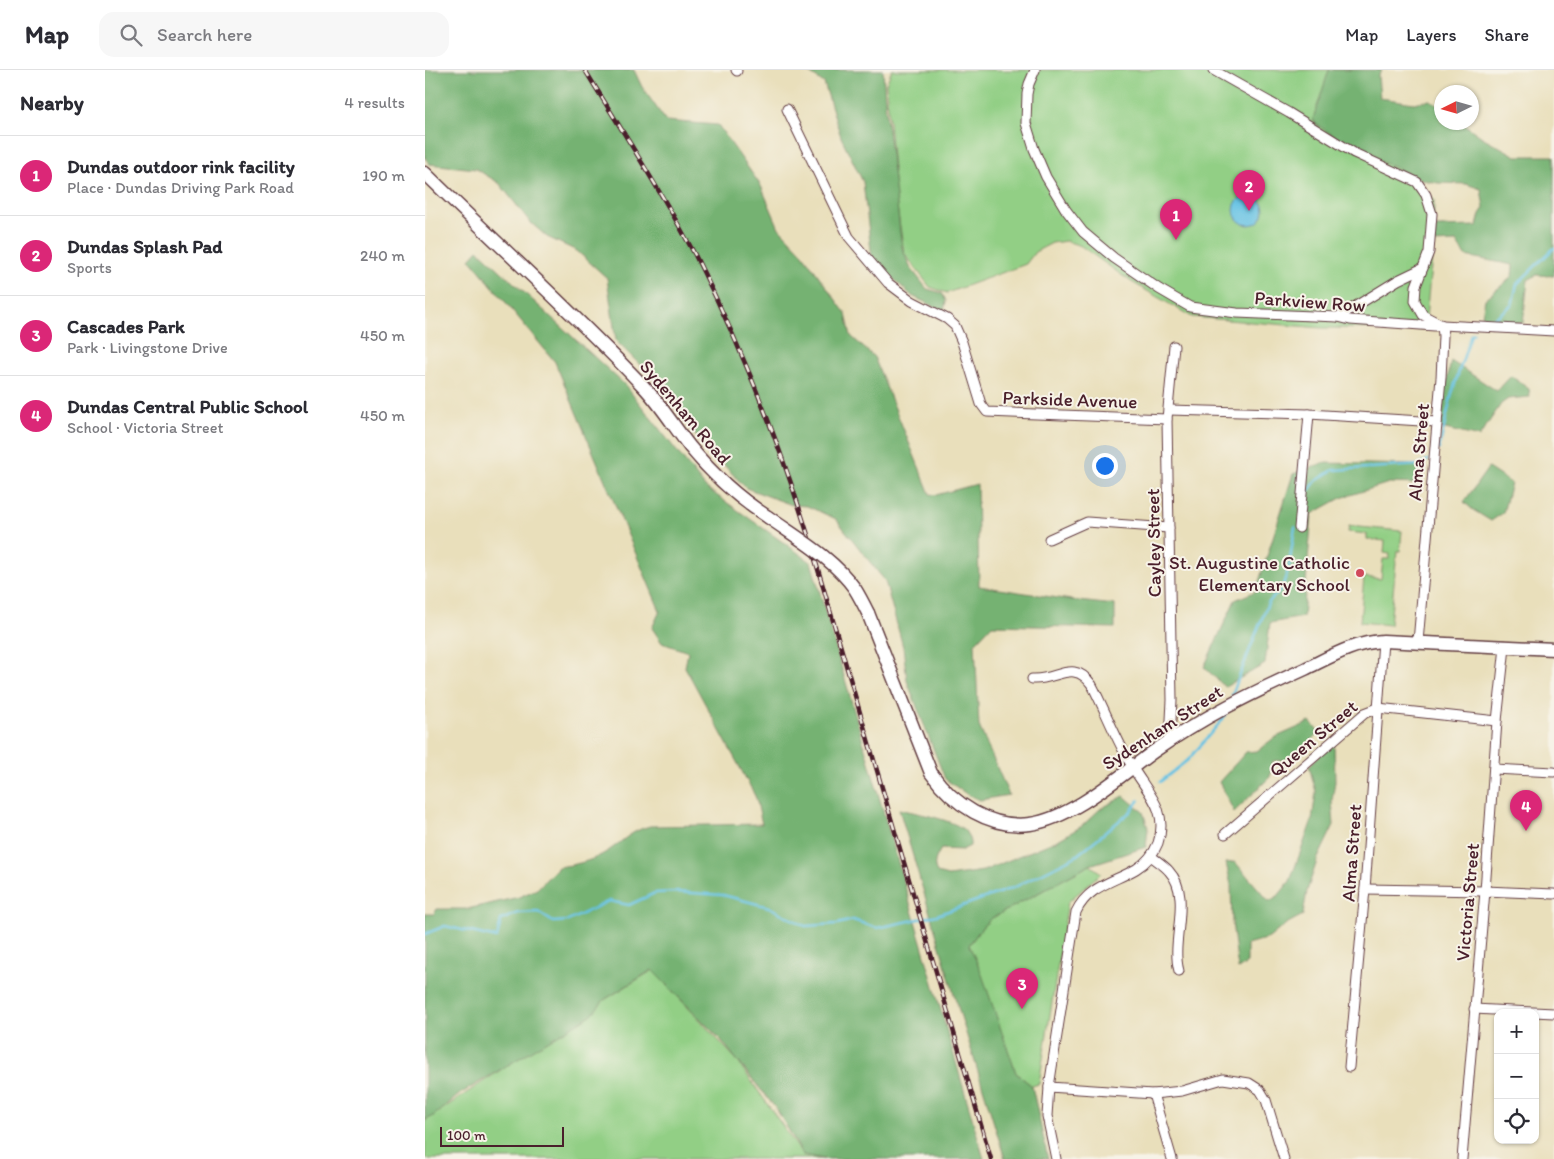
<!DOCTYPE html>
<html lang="en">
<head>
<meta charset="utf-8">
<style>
  :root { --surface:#fff; --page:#f7f7f7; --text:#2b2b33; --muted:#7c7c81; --line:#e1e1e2; --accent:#db2777 }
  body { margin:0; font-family:Itim,sans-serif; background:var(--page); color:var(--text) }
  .controls { position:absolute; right:15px; bottom:15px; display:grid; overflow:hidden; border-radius:10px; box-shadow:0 1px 4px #0004 }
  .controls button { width:45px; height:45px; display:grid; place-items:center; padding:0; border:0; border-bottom:1px solid var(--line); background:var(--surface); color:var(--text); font:25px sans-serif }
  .compass { position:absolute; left:1009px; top:15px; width:45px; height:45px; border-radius:50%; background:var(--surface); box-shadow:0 1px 4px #0004; rotate:265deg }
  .scale { position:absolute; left:15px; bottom:12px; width:124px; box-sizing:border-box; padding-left:5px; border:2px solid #4a1f2b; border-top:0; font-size:14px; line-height:18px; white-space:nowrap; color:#4a1f2b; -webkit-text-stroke:4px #f7f3e8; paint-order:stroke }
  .you { position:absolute; left:679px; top:395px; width:18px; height:18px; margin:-12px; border:4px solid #fff; border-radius:50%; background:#1a73e8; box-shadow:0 0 0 8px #1a73e833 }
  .badge { display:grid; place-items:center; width:32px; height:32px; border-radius:50%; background:var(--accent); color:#fff; font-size:16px; font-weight:700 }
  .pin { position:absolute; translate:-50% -41px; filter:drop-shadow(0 1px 2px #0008) }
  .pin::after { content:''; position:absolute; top:26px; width:18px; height:15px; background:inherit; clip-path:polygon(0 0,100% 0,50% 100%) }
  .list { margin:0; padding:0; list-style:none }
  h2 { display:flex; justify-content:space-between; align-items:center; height:65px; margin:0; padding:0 20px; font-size:21px }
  h2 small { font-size:16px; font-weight:400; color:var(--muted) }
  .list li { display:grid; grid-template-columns:32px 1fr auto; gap:15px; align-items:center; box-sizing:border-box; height:80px; padding:0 20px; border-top:1px solid var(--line) }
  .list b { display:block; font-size:19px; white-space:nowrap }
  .list p { margin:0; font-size:16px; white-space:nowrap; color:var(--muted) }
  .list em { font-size:16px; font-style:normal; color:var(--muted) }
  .icon { flex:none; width:28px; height:28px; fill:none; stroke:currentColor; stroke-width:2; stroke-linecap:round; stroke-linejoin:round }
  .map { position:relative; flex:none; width:1129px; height:1089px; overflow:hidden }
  header { display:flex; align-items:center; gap:30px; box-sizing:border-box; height:70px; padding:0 25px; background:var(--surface); border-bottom:1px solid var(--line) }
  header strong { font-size:24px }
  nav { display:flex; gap:28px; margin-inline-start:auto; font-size:18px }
  .search { width:350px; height:45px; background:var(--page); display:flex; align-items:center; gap:12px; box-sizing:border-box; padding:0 18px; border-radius:15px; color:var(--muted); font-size:19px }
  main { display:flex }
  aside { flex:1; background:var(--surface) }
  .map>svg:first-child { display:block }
  .green { fill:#92cf85; stroke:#6e7758 }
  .forest { fill:#75b272; stroke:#60684e }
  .water { fill:#66c3e4; stroke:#587188 }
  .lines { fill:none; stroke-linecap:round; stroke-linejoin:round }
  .stream { stroke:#66c3e4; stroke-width:2.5 }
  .street-casing { stroke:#623c41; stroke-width:11 }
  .secondary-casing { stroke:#623c41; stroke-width:15 }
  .street { stroke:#fff; stroke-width:9 }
  .secondary { stroke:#fff; stroke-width:12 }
  .rail-casing { stroke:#4a1f2b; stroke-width:4.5 }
  .rail { stroke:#f7f3e8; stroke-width:2.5; stroke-dasharray:8; stroke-linecap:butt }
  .secondary-bridge-casing { stroke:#623c41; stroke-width:15; stroke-linecap:butt }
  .secondary-bridge { stroke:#fff; stroke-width:12 }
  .poi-dot { fill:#d1495b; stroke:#f7f3e8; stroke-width:2 }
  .labels { text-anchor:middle; stroke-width:4; stroke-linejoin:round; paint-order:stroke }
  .street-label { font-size:19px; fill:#4a1f2b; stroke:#f7f3e8 }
  .poi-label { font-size:19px; fill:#4a1f2b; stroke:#f7f3e8; text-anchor:end }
</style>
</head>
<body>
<header>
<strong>Map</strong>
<div class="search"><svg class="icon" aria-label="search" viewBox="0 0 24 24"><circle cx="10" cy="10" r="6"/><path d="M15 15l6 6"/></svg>Search here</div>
<nav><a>Map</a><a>Layers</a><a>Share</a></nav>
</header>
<main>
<aside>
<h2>Nearby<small>4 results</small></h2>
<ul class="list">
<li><span class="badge">1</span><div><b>Dundas outdoor rink facility</b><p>Place · Dundas Driving Park Road</p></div><em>190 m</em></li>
<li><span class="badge">2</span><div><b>Dundas Splash Pad</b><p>Sports</p></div><em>240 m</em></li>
<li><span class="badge">3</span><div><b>Cascades Park</b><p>Park · Livingstone Drive</p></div><em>450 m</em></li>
<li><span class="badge">4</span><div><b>Dundas Central Public School</b><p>School · Victoria Street</p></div><em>450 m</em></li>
</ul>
</aside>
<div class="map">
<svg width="1129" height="1089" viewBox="0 0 1129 1089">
  <rect width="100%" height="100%" fill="#f7f3e8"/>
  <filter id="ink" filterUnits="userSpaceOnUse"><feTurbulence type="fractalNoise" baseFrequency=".02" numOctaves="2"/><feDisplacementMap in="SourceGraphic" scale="10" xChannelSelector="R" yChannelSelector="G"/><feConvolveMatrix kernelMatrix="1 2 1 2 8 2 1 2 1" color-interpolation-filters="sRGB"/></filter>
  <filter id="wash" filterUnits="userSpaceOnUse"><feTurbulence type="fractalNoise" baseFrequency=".0096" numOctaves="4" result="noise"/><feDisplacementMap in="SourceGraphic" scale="20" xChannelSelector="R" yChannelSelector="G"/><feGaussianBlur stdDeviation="1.12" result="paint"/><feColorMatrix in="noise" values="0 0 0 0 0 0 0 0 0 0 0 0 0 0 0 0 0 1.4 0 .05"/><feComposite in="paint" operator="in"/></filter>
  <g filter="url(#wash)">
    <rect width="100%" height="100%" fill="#e9dfbb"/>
    <g class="green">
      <path d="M467 0H928L993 113 1009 130 1008 175 1000 259 896 258 767 247 705 211 656 176 641 171 627 173 610 182 601 194 522 223 505 217 479 183 470 124 461 14Z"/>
      <path d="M924 456 977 461 975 481H972L965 555 935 552 939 507 956 509 958 489H964L965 484 959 483 960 471 942 469V464L923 462Z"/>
      <path d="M665 795 676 803 643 832 614 1014 607 1016 591 1003 544 875 558 856 567 848Z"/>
      <path d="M228 900 311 989 378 1085 399 1089H0V1051L179 930Z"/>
    </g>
    <g class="forest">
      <path d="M0 0H209L217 17 241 51 293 55 336 116 354 158 375 180 421 244 426 266 449 287 505 424 511 425 552 414 554 516 653 531 690 535V558L567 555 550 573 554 656 584 725 555 730 543 725 520 709 482 611 478 577 460 511 411 449 382 436 367 435 321 418 269 364 244 324 191 271 182 208 152 181 122 167 105 152 74 113 51 99 4 94 0 87Z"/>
      <path d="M380 0H458L461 42 477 177 485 197 502 219 517 223 521 231 519 241 487 226 447 189 438 112 416 67 399 13Z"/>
      <path d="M904 0H957L953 6 955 28 989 33 1005 30 1016 38V52L1037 53 1057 67 1091 86H1129V206L1112 205 1103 210 1098 253 1062 250 1057 245 1060 229 1087 207 1088 195 1040 186 1031 172 1008 173 1011 157 1052 156 1055 144 1059 138 1056 119 1041 114 1013 113 998 110 932 81 891 54 888 49Z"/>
      <path d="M53 180 200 315 280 417 386 492 559 1089H399L378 1085 352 1040 296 970 227 900 179 930 166 945 35 1024 7 1047 0 1050V844H9L12 839H42L94 827 112 819 133 797C148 795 164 792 178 784 196 774 204 761 225 756L337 754 331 728 325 716 260 597 263 582 237 573 227 558 235 541 130 292 45 189Z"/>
      <path d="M1026 291 1072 321 1086 306 1104 319 1105 327 1083 329 1076 334 1054 367 1012 357Z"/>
      <path d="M898 393 995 395V414L964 413 916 428 887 444 878 547 845 553 840 594 800 617 779 597 810 530 831 521 868 404Z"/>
      <path d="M1063 398 1086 413 1078 443 1066 451 1048 440 1039 432Z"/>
      <path d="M885 652 894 662 871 690 848 691 845 707 809 742 794 712 821 682 832 681 849 668Z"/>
      <path d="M909 670 910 711 907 731 909 755 893 788 882 821 878 845 861 854 844 868 822 874V893L813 899 807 852 806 815 801 793 810 792 844 831 853 826 865 811 887 750 891 722 884 696Z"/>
      <path d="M699 726 718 742 723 758 721 777 665 795 567 848 558 856 544 875 555 899 591 1003 607 1016 623 1089H580L529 924 474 739C491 743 525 749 538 759 542 762 546 771 545 776L537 780 516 779C511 787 507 794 512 803L523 806 558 801 633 770 657 756 675 739Z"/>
    </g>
    <circle class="water" cx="824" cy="140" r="15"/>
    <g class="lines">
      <g class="stream">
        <path d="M1064 252 1087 235 1092 214 1129 178"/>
        <path d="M1014 379 1027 323 1046 264 1049 263"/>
        <path d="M882 423 891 411 908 400 995 395 1003 390"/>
        <path d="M807 625 843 533 857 518 864 496 870 457"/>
        <path d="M735 712 763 690 798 649 800 644"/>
        <path d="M0 864 20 856 72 868 76 850 93 843 113 842 128 852 143 851 184 831 204 835 230 823 251 822 298 825 344 837 380 856 412 854 428 850 452 858 512 845 590 817 651 786 705 742 714 730"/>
      </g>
    </g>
  </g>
  <g filter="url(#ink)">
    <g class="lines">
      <defs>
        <g id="street">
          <path d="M311 0 312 1"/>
          <path d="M610 0 604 14 602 24 601 53 609 79 621 107 641 140 658 162 689 188 734 219 765 237 812 243 913 247 925 250 1010 256 1017 255 1129 261"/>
          <path d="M788 0 864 43 929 83 992 112 1001 125 1007 144 1004 182 991 216 990 231 998 245 1017 255"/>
          <path d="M362 39 424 167 463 213 487 231 522 249 530 256 537 272 556 334 562 342 742 349"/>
          <path d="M913 247 973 210 998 198"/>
          <path d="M744 340 884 344 1012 352"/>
          <path d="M874 458 884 344"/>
          <path d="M624 469 662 452 744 458"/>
          <path d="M993 572 1016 308 1018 266 1017 255"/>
          <path d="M607 609C632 611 648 588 667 615 681 642 692 672 708 698 723 723 744 741 733 773 729 783 721 793 711 799 689 812 663 816 651 842L624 1017 622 1046 631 1089"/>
          <path d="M745 670 747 630 742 349 749 276"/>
          <path d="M1069 699 1129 702"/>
          <path d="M800 764 940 643 953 638 1072 651"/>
          <path d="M726 786C732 791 739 795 744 801 768 827 745 870 754 901"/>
          <path d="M940 819 1060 821 1129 824"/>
          <path d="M1049 939 1129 943"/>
          <path d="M924 997 940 819 958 571"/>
          <path d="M624 1017 728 1024 757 1021 798 1009 824 1013 835 1020 841 1030 859 1089"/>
          <path d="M728 1024 747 1089"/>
          <path d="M1037 1089 1060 821 1072 651 1080 577"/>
        </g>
        <g id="secondary">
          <path d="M0 103C73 175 149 243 219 317 236 335 250 358 265 377 288 405 313 428 343 447"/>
          <path d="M443 543 506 703C528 734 565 759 605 754 646 749 695 706 728 682 778 647 825 624 880 599 905 587 930 572 958 571L1129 579"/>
        </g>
      </defs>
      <use href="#street" class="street-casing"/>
      <use href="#secondary" class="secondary-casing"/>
      <use href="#street" class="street"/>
      <use href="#secondary" class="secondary"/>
      <defs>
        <path id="rail" d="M160 0C197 61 237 122 270 185 315 274 352 366 382 462L566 1089"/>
      </defs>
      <use href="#rail" class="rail-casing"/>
      <use href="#rail" class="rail"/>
      <defs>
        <path id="secondary-bridge" d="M343 447C374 469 408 488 430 519 435 527 439 535 443 543"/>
      </defs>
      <use href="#secondary-bridge" class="secondary-bridge-casing"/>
      <use href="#secondary-bridge" class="secondary-bridge"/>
    </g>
  </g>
  <circle class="poi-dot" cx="935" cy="503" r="5"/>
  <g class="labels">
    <g class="street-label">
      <text transform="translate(885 231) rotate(4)" y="7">Parkview Row</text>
      <text transform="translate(645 329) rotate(2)" y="7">Parkside Avenue</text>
      <text transform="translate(261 342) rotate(50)" y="7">Sydenham Road</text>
      <text transform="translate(993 382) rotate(-85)" y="7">Alma Street</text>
      <text transform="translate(728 473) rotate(-91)" y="7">Cayley Street</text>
      <text transform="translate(737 657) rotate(-33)" y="7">Sydenham Street</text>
      <text transform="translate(888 668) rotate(-40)" y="7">Queen Street</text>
      <text transform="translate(926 783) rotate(-86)" y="7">Alma Street</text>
      <text transform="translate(1042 832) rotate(-85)" y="7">Victoria Street</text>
    </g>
    <g class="poi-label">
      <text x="925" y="499">St. Augustine Catholic<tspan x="925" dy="22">Elementary School</tspan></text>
    </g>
  </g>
</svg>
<div class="controls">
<button>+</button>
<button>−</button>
<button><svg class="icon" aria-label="locate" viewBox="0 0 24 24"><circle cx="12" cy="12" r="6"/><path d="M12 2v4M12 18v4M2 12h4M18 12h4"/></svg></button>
</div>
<svg class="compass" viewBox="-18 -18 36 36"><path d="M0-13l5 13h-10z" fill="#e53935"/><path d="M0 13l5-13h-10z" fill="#7c7c81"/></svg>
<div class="scale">100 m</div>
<div class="you"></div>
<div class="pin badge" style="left:751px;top:170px">1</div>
<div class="pin badge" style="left:824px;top:141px">2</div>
<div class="pin badge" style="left:597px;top:939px">3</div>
<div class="pin badge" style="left:1101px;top:761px">4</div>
</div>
</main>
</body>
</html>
